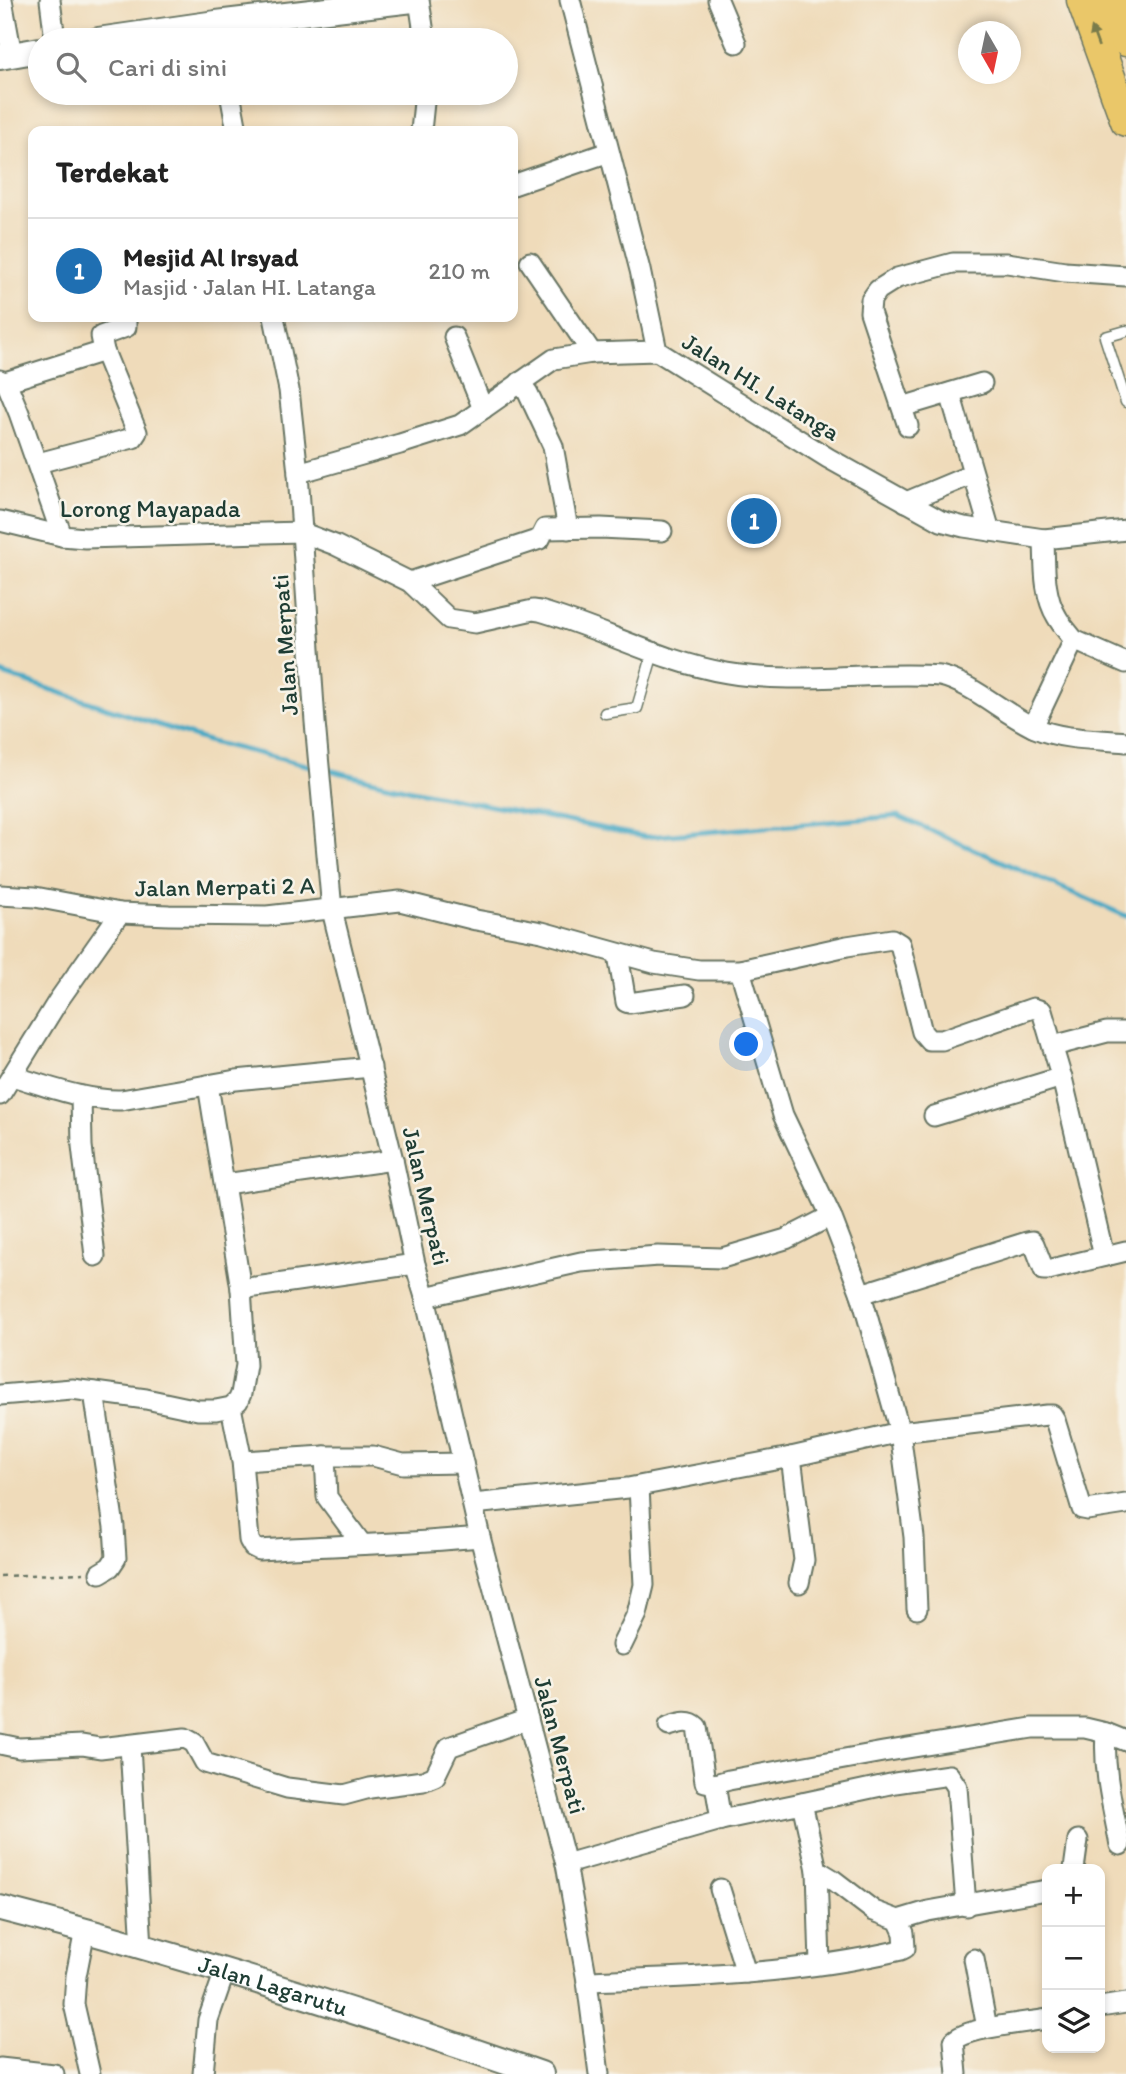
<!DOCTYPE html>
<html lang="id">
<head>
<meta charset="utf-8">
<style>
  :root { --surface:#fff; --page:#f6f6f6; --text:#222; --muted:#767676; --line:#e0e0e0; --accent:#1f6fb2 }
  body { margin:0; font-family:Itim,sans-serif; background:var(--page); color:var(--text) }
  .controls { position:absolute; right:21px; bottom:21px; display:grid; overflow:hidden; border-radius:14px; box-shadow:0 4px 10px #0003 }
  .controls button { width:63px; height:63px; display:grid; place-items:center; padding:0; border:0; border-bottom:2px solid var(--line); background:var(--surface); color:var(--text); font:35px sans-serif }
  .compass { position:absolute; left:958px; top:21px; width:63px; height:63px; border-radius:50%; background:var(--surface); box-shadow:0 4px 10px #0003; rotate:171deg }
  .you { position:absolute; left:747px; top:1045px; width:24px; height:24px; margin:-18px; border:5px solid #fff; border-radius:50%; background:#1a73e8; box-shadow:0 0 0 10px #1a73e833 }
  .badge { display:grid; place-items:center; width:46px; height:46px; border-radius:50%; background:var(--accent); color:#fff; font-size:23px; font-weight:700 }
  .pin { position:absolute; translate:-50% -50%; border:4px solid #fff; box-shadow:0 2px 7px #0006 }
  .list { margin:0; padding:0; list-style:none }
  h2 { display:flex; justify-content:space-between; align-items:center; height:91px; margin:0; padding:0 28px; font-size:30px }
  h2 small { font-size:23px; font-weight:400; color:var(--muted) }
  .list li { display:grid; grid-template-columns:46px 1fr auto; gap:21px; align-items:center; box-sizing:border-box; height:105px; padding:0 28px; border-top:2px solid var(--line) }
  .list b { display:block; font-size:26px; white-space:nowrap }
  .list p { margin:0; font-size:23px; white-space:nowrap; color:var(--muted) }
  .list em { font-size:23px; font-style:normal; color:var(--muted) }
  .icon { flex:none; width:38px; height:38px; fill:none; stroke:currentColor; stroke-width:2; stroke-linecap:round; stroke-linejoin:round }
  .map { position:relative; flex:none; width:1126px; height:2074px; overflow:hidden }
  .search { position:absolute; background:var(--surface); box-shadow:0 4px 10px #0003; left:28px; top:28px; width:490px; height:77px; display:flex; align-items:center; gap:18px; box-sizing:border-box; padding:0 24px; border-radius:38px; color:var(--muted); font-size:26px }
  .panel { position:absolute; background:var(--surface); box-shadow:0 4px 10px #0003; left:28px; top:126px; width:490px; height:196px; border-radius:14px }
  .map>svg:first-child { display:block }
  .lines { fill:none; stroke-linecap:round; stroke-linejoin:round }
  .stream { stroke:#45a8c4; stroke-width:5 }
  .service-casing { stroke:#687463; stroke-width:13 }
  .minor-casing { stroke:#687463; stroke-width:23 }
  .tertiary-casing { stroke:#687463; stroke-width:28 }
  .primary-casing { stroke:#687463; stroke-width:33 }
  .path { stroke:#687463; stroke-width:2.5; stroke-dasharray:5 5; stroke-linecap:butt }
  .service { stroke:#fff; stroke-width:10 }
  .minor { stroke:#fff; stroke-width:19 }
  .tertiary { stroke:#fff; stroke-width:24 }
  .primary { stroke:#eac769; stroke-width:30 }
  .oneway { fill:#7a7b4c }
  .labels { text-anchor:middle; stroke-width:5; stroke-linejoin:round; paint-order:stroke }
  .street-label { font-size:24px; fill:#1f3d34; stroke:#f7f3e8 }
</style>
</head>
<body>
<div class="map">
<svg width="1126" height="2074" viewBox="0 0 1126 2074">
  <rect width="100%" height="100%" fill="#f7f3e8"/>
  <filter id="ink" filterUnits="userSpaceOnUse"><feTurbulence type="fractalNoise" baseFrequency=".0143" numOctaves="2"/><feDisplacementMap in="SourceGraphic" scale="14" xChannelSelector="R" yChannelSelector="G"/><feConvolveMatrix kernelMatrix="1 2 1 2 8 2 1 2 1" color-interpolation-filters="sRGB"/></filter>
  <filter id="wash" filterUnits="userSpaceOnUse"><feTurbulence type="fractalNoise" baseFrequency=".00686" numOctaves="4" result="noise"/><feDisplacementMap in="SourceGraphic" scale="28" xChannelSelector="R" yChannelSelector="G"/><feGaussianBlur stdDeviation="1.57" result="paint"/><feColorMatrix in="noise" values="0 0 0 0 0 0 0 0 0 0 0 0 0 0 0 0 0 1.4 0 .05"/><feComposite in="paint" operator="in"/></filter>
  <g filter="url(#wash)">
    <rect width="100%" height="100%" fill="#efdbba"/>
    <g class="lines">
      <g class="stream">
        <path d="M0 673 211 742 315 767"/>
        <path d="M325 769 412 790 646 837 898 816 1126 916"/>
      </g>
    </g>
  </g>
  <g filter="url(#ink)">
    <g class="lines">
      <defs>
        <g id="service">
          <path d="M1126 331 1105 337 1126 402"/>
          <path d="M605 713 637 708 653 653"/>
        </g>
        <g id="minor">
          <path d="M2 0 12 55"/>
          <path d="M50 0 55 40"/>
          <path d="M419 0 425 40"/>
          <path d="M570 0 640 270 657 351"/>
          <path d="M718 0 736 43"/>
          <path d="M216 23 219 40"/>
          <path d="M230 93 237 131"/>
          <path d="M421 131 425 93"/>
          <path d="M513 185 609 152"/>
          <path d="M530 262 592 353"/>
          <path d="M274 317 289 390 298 473 315 722 332 910 393 1160 415 1264 425 1297 480 1537 566 1864 587 1981 599 2074"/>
          <path d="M454 337 483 409"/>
          <path d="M104 351 101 336 126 327V317"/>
          <path d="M0 380 7 384 19 413 62 536"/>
          <path d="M5 382 104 351 137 432 133 438 38 463"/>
          <path d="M520 382 528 393 553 446 568 529"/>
          <path d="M950 393 990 531"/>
          <path d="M902 407 982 383"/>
          <path d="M908 426 870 312 871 300 878 290 897 278 953 263H1007L1065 272 1126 276"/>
          <path d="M298 473 400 444 460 425 554 359 592 353 657 351 828 458 941 521 964 527 1044 539 1126 530"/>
          <path d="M906 502 973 474"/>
          <path d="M0 521 62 536 85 538 301 532 335 545 410 582 449 619 475 623 533 610 540 611C603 629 662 662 727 673 798 685 869 671 940 676 972 683 1004 714 1035 728 1063 740 1096 739 1126 742"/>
          <path d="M410 582 540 539 545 529 601 528 662 531"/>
          <path d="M1074 640 1126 663"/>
          <path d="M1033 727 1074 640C1069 633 1062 626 1057 617 1043 595 1045 564 1044 539"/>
          <path d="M0 895 35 897 120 913 169 915 267 916 400 901 476 920 542 932 654 963 699 970H740L847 946 892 939 900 944 922 1032 929 1040H942L1033 1008 1042 1011 1063 1082 1104 1256"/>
          <path d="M618 955 626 1002 629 1003 685 995"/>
          <path d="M740 970 783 1115 831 1216"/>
          <path d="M1053 1046 1107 1032H1126"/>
          <path d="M12 1076C47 1086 84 1101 121 1100L236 1080 371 1067"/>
          <path d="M0 1095 58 1001 120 913"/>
          <path d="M81 1096 82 1146 95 1256"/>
          <path d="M934 1116 1062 1077"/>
          <path d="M225 1184 393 1160"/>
          <path d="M241 1289 415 1264"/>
          <path d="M861 1294 1027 1242 1032 1241 1034 1244 1044 1270H1048L1126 1251"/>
          <path d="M425 1297 581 1262 658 1256 722 1258 786 1239 831 1216 861 1294 900 1432 914 1537 917 1609"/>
          <path d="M94 1392 114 1527 116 1558 110 1567 100 1573"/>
          <path d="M0 1395 72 1389 146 1399 198 1410H216L231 1407 238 1401 241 1394 246 1365 241 1289 208 1085"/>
          <path d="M231 1407 242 1461 249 1540 253 1547 259 1550C333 1545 406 1544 480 1537"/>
          <path d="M325 1456 327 1497 361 1543"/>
          <path d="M791 1457 804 1560 799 1583"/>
          <path d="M242 1461 325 1456H373L403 1464 463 1463"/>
          <path d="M473 1504 628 1488 791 1457 900 1432 1047 1415H1052L1055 1420 1082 1509 1087 1510 1126 1504"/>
          <path d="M622 1645 637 1614 644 1585 639 1487"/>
          <path d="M669 1726C679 1723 689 1719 697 1727L705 1782 715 1784"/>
          <path d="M1106 1733C1103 1770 1113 1808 1120 1845"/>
          <path d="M0 1744 19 1748 82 1745 100 1748 185 1738 194 1743 205 1763 287 1788 344 1795 370 1788 423 1781 435 1776 449 1747 528 1719"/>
          <path d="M130 1746 142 1947"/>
          <path d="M802 1803 895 1783 949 1775 957 1787 966 1906"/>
          <path d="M721 1820 802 1803 817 1870 820 1964"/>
          <path d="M566 1864 721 1820 715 1784 729 1780 883 1752 1032 1728H1085L1106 1733 1126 1741"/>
          <path d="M1074 1869 1078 1840"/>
          <path d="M720 1889 746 1973"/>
          <path d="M898 1920 928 1911 1047 1890"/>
          <path d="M85 1930 76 1976 74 2004 90 2074"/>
          <path d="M974 1959 987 2028"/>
          <path d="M587 1981C693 1977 798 1974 901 1950L905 1948 904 1933 898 1920 874 1911 832 1879 817 1870"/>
          <path d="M1100 2007 1126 2003"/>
          <path d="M0 2068 54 2074"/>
          <path d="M203 2074 208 2020 225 1971"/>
          <path d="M957 2074 954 2041C967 2027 1026 2023 1047 2019"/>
        </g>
        <g id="tertiary">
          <path d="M98 40 216 23 413 0"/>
          <path d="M0 57 40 50"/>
          <path id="s1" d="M0 1908C183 1955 362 2012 541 2074"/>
        </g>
        <g id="primary">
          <path d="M1082 0 1126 121"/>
          <path d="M1112 0 1126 41"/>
        </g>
      </defs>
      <use href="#service" class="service-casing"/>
      <use href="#minor" class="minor-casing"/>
      <use href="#tertiary" class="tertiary-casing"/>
      <use href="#primary" class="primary-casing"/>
      <path class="path" d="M0 1576 84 1573"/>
      <use href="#service" class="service"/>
      <use href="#minor" class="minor"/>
      <use href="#tertiary" class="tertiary"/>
      <use href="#primary" class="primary"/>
    </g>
    <defs><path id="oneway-solid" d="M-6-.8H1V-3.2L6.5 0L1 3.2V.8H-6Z" transform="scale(1.75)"/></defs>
    <use class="oneway" href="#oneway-solid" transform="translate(1095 37) rotate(-110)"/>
  </g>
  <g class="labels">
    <g class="street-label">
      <text transform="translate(761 387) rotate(32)" y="8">Jalan HI. Latanga</text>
      <text x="150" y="517">Lorong Mayapada</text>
      <text transform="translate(285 645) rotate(-94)" y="8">Jalan Merpati</text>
      <text transform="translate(225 887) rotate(-1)" y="8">Jalan Merpati 2 A</text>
      <text transform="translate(426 1196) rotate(77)" y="8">Jalan Merpati</text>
      <text transform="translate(560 1745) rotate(75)" y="8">Jalan Merpati</text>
      <text dy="8" stroke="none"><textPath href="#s1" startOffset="284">Jalan Lagarutu</textPath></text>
    </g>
  </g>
</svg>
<div class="controls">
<button>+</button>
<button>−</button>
<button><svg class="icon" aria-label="layers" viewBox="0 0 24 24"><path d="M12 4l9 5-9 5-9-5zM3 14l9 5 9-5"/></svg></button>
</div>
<svg class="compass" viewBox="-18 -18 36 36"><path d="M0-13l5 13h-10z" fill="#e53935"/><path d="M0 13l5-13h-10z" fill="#767676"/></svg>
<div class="you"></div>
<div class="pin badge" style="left:754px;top:521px">1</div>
<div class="search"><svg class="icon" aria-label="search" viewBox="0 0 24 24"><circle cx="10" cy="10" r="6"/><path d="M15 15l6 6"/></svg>Cari di sini</div>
<section class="panel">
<h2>Terdekat<small></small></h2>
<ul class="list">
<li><span class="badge">1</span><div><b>Mesjid Al Irsyad</b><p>Masjid · Jalan HI. Latanga</p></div><em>210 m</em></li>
</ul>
</section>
</div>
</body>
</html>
